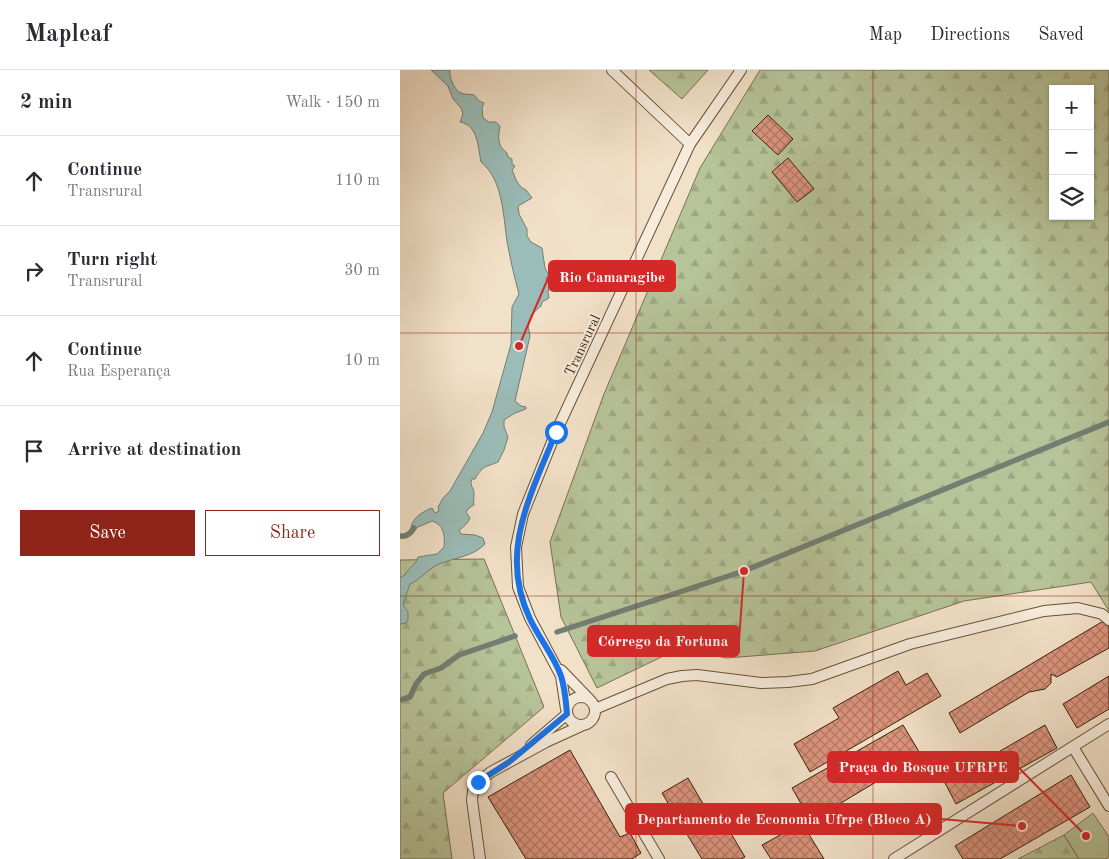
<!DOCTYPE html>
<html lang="en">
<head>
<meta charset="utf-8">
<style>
  :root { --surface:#fff; --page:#f2f2f3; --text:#2b2b33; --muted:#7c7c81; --line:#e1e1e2; --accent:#8f2418 }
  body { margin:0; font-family:"Old Standard TT",serif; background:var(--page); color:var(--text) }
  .controls { position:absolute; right:15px; top:15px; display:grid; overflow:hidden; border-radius:0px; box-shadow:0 1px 4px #0004 }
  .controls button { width:45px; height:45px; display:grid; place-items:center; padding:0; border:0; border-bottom:1px solid var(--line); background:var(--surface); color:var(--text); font:25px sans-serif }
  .stop { position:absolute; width:15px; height:15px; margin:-11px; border:4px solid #1a73e8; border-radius:50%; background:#fff }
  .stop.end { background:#1a73e8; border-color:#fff; box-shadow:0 1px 5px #0008 }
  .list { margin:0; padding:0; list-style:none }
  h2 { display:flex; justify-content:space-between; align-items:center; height:65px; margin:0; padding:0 20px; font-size:21px }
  h2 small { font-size:16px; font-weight:400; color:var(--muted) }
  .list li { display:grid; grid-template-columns:32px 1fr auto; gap:15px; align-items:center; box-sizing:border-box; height:90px; padding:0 20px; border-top:1px solid var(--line) }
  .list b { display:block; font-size:19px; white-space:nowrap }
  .list p { margin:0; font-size:16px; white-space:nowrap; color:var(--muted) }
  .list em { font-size:16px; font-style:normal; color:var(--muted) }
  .actions { display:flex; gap:10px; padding:15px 20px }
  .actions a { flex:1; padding:11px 0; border:1px solid var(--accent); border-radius:0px; text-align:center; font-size:18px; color:var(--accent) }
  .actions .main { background:var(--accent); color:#fff }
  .icon { flex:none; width:28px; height:28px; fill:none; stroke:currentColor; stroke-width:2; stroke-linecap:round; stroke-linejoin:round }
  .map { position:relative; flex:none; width:709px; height:789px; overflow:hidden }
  header { display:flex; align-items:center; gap:30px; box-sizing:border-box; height:70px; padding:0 25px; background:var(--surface); border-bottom:1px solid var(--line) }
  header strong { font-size:24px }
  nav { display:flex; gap:28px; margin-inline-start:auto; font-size:18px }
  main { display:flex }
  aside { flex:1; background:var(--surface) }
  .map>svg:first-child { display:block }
  .forest { fill:url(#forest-firs); stroke:#787250; fill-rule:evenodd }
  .park { fill:#b7c399; stroke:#787250 }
  .water { fill:#9bbdb9; stroke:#737f72 }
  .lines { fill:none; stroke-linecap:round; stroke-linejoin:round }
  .stream { stroke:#737f72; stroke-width:5.5 }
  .building { fill:url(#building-cross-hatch); stroke:#382208 }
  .lane-casing { stroke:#665238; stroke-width:12 }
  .lane { stroke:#f7ecdc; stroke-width:10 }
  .route { stroke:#1a73e8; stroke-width:6 }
  .grid { fill:none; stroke:#8f2418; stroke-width:1; stroke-opacity:0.55 }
  .labels { text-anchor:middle; stroke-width:4; stroke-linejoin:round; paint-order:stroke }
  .street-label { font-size:14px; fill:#382208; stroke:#f7ecdc }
  .leader { fill:none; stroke:#d62828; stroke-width:2 }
  .callout-dot { fill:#d62828; stroke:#f7ecdc; stroke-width:2 }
  .callout { fill:#d62828; stroke:#d62828; stroke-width:2 }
  .callout-label { font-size:15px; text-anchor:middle; font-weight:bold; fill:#fff }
</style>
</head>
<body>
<header>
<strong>Mapleaf</strong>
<nav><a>Map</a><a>Directions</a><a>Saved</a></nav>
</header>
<main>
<aside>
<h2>2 min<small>Walk · 150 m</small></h2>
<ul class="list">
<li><svg class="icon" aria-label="ahead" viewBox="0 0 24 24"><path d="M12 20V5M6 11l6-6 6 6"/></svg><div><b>Continue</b><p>Transrural</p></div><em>110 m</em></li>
<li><svg class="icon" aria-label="right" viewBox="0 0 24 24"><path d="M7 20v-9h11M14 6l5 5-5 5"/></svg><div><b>Turn right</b><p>Transrural</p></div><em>30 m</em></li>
<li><svg class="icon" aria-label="ahead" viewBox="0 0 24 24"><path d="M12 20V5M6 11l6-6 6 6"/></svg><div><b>Continue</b><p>Rua Esperança</p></div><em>10 m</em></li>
<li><svg class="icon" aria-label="arrive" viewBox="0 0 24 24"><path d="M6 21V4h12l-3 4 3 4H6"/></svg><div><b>Arrive at destination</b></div></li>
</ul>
<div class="actions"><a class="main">Save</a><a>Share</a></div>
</aside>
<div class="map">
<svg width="709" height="789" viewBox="0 0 709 789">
  <defs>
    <pattern id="forest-firs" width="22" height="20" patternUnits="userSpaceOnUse" patternTransform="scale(1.25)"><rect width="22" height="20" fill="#b7c399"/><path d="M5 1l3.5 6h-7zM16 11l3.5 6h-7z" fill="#9ea782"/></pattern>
    <pattern id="building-cross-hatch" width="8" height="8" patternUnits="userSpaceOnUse" patternTransform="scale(1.25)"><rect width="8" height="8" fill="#dc947d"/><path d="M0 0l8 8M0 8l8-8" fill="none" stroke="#b37864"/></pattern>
  </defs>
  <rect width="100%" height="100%" fill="#f2e1c9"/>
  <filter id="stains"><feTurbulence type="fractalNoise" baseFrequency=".004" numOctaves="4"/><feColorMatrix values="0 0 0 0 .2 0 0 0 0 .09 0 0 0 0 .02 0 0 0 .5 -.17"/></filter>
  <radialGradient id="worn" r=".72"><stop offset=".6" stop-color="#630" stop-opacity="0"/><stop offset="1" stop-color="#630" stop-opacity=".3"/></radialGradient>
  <g class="forest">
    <path d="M249 0H308L282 29Z"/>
    <path d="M360 0H709V541L691 512 564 531 415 581 327 588 278 579 197 618 161 547 150 472 204 324 300 98ZM653 19H690V146H653Z"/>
    <path d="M84 489 144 637 43 723 52 789H0V490Z"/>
    <path d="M664 765 679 789H618Z"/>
  </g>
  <path class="park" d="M693 743 709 767V787L706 789H679L664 765Z"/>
  <path class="water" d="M31 0H50C49 7 54 20 61 23 65 25 70 24 74 25L79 31 84 33 82 38 83 48 89 52H96L100 56C98 67 97 76 107 83L108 87 112 89V94L115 96 112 100 117 112 121 117 126 120 132 128 118 136 119 144 127 159V166L131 172 142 178 145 198 149 205 147 206 146 209 149 216 148 223 149 228 142 232 141 236 131 245 128 255 130 266 115 331 121 336 126 337V339L115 343 104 350V357L108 367 104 380 98 392C84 398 83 395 75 409H72C69 416 74 417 74 423 74 428 73 431 74 435L69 438 66 442 70 448C67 454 64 457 59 460L61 464 75 465 83 468 85 474C73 487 52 488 37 495 27 500 21 509 10 514L3 534 8 542V550L6 553 0 554V508L5 505C8 498 16 495 18 487L37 484 44 477C45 465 44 455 32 451L18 457 11 463C9 450 21 442 32 438L35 443 39 441 38 437 43 428 50 421 83 363 92 342 111 274 112 237 119 224C114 206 110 188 107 171 103 144 103 110 81 92 78 77 78 55 60 52L63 44 61 38 53 29 48 16Z"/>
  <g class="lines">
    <g class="stream">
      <path d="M0 466C7 467 11 463 14 458"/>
      <path d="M157 562 344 501 709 352"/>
      <path d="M0 630 10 627 16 614 24 604 41 598 59 585 115 566"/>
    </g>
  </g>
  <g class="building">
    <path d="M368 45 393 69 378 85 352 61Z"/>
    <path d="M388 88 414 119 397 132 372 102Z"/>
    <path d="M705 550 709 557V578L657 607 651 604V613L645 619 629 622 560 663 549 643Z"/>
    <path d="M498 601 506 615 527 603 541 626 410 702 394 674 439 648 433 638Z"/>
    <path d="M709 606V639L677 658 663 634Z"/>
    <path d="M503 655 521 685 411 751 392 718Z"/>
    <path d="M645 655 657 678 556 734 545 713Z"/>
    <path d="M170 680 220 767 230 763 241 783 232 789H126L88 727Z"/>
    <path d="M671 705 690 737 600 789H563L555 776Z"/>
    <path d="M288 708 309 744 317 740 345 787 341 789H302L262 723Z"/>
    <path d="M402 753 424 789H371L362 775Z"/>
  </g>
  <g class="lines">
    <defs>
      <g id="lane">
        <path d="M290 74 341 0"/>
        <path d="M161 600 189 629"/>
        <circle cx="181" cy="641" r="14"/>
        <path d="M166 639 161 606 130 548 118 517 116 477 123 444 156 362 290 74 212 0"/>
        <path d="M195 639 267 609 282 606 297 605 361 613 388 612 412 609 510 574 644 541 678 538 702 544 709 550"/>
        <path d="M131 675 167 644"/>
        <path d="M673 677 709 736"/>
        <path d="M211 707 259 789"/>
        <path d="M80 789 72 730 73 721 78 712 91 702 146 672 181 656"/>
        <path d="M494 789 709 654"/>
      </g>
    </defs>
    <use href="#lane" class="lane-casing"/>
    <use href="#lane" class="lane"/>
  </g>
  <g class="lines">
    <path class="route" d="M78 712 109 692 167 644C166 632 165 618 161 606 154 586 139 568 130 549 98 482 131 425 156 362"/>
  </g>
  <path class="grid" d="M236 0V789M473 0V789M0 263H709M0 526H709"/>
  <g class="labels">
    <g class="street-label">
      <text transform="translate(182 275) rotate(-65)" y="5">Transrural</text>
    </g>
  </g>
  <path class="leader" d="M119 276L149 206M344 501L339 571M686 766L618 697M622 756L541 749"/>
  <g class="callout-dot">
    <circle cx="119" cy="276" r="5"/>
    <circle cx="344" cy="501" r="5"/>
    <circle cx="686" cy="766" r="5"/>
    <circle cx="622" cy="756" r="5"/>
  </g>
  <g class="callout">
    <rect x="149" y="191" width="126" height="30" rx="5"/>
    <rect x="188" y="556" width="151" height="30" rx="5"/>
    <rect x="428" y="682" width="190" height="30" rx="5"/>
    <rect x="226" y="734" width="315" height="30" rx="5"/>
  </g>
  <g class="callout-label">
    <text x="212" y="212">Rio Camaragibe</text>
    <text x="263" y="576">Córrego da Fortuna</text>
    <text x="523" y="702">Praça do Bosque UFRPE</text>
    <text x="384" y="754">Departamento de Economia Ufrpe (Bloco A)</text>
  </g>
  <rect width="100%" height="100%" filter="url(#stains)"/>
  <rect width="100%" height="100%" fill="url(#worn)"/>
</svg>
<div class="controls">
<button>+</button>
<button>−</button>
<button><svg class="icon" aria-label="layers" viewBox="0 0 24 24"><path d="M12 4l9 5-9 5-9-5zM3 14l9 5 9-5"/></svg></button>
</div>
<div class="stop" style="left:156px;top:362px"></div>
<div class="stop end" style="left:78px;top:712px"></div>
</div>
</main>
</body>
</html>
